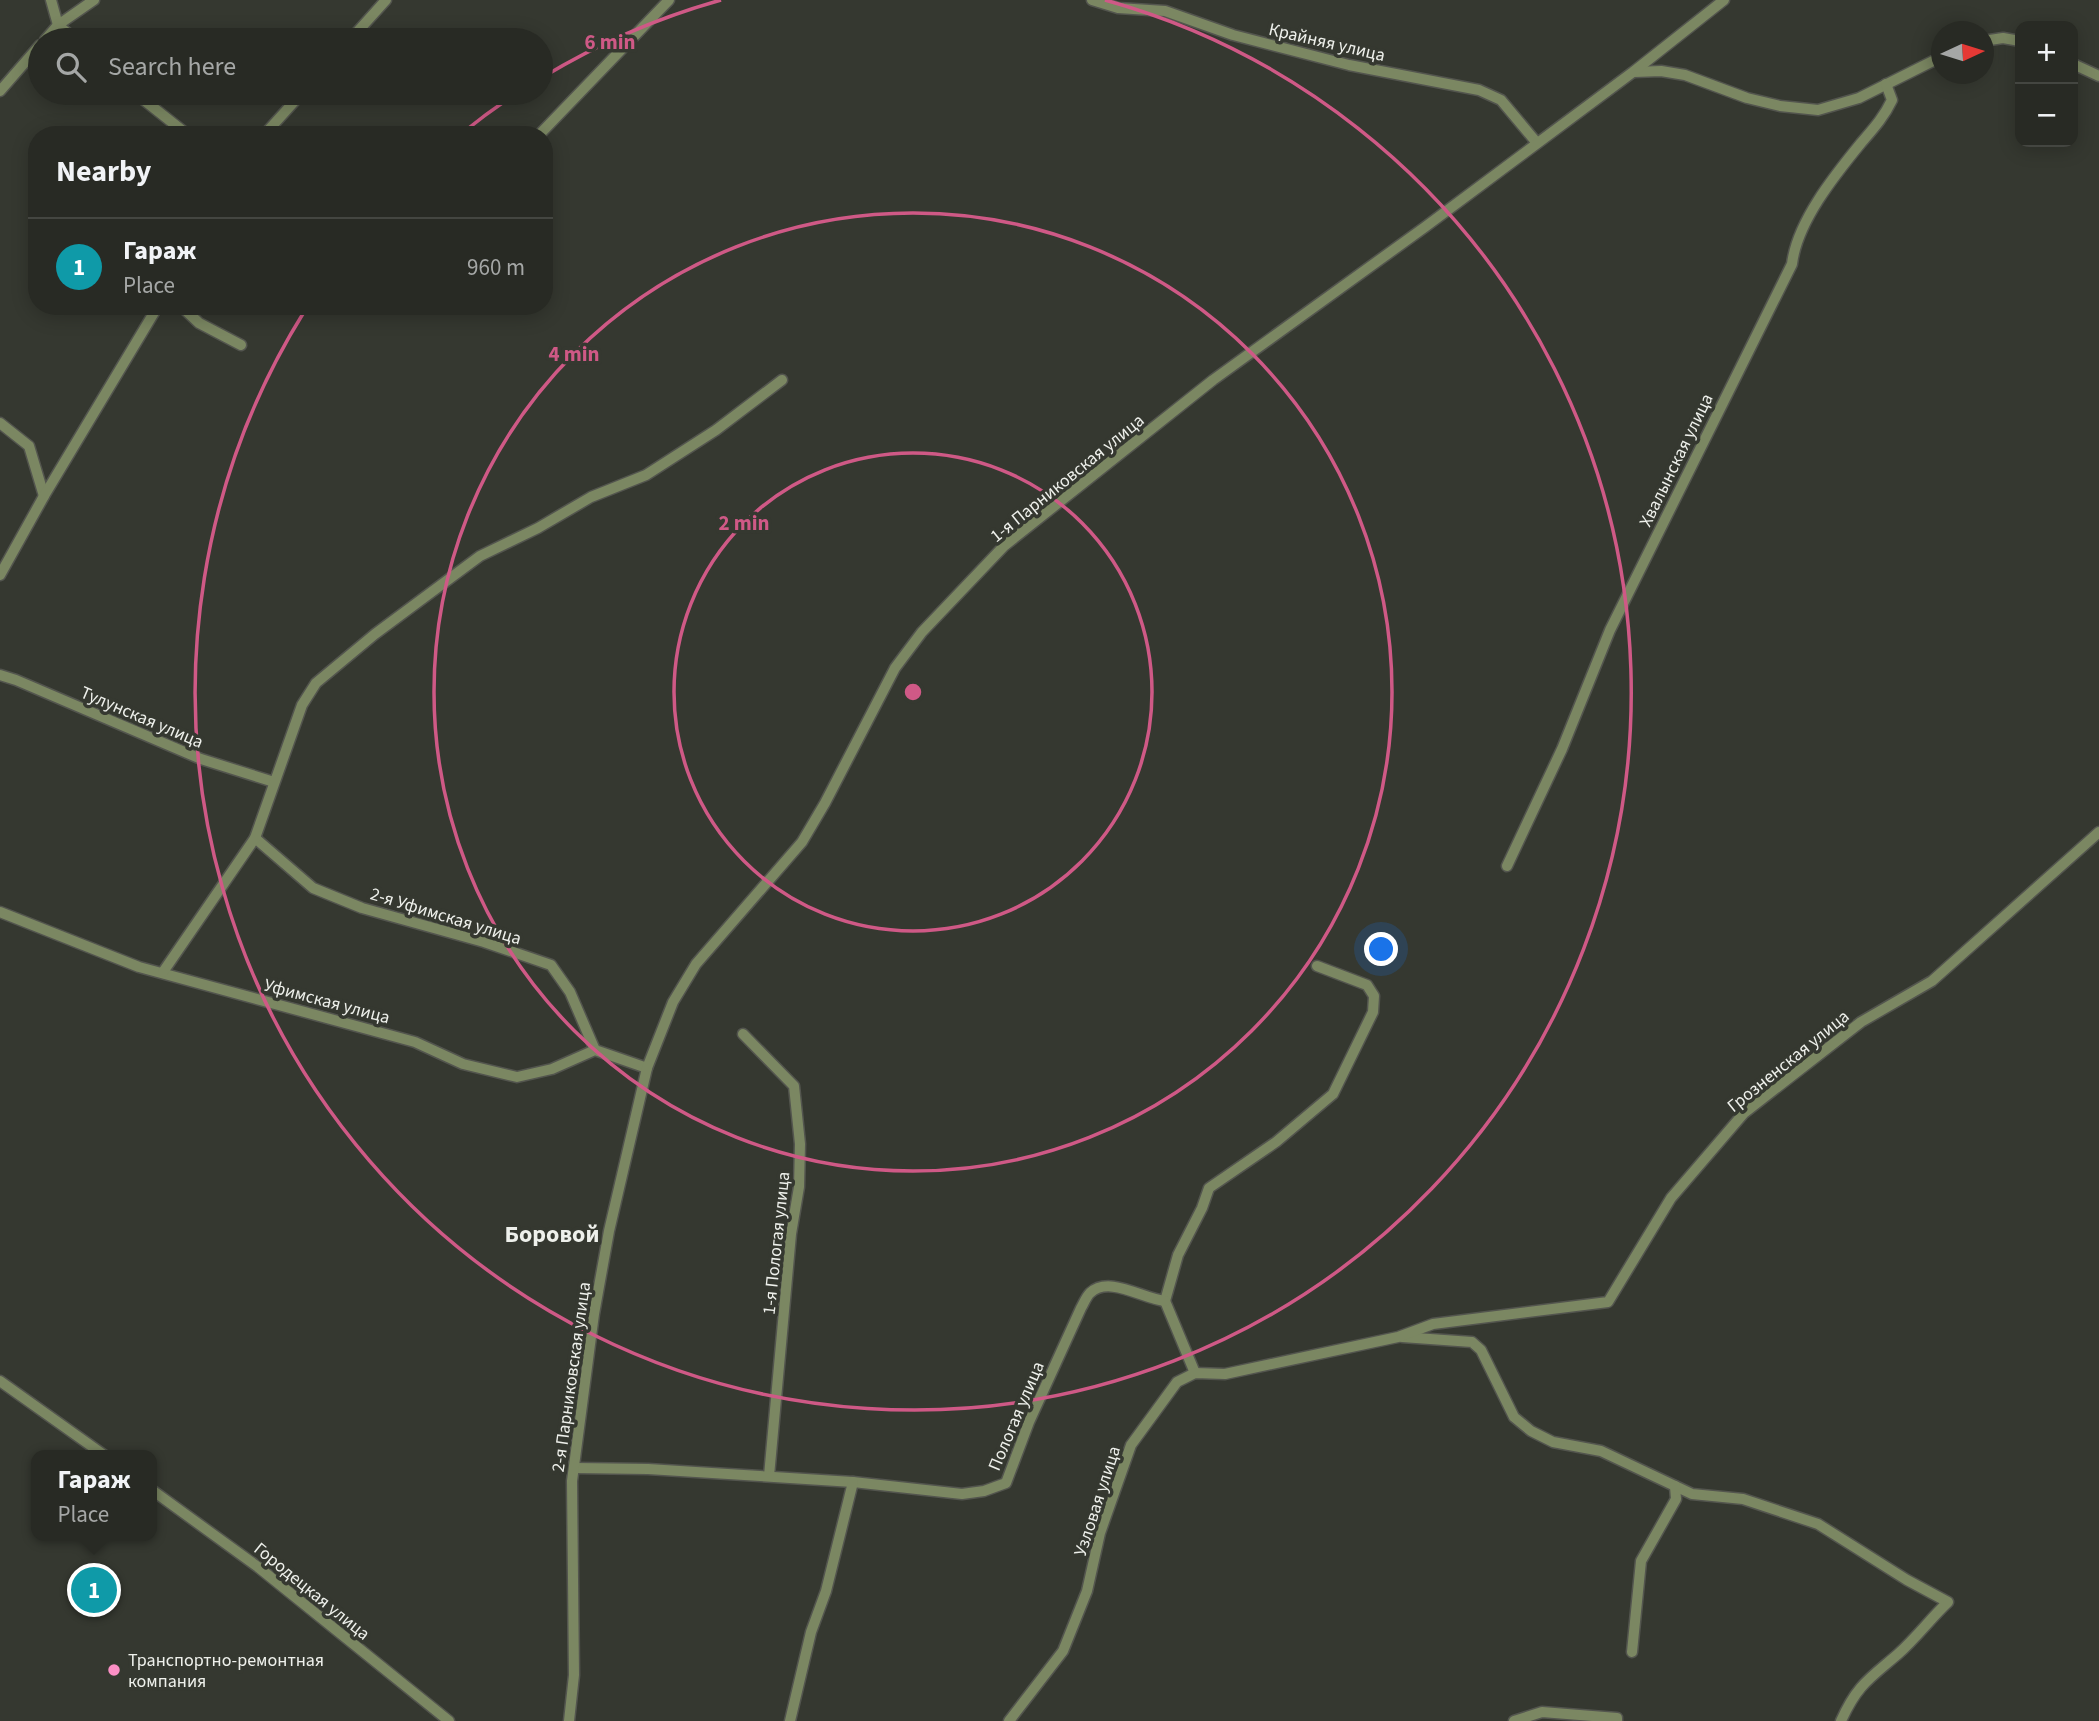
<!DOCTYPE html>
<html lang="en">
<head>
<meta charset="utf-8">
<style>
  :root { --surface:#282a24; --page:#343631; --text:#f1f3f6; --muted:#a5a7a6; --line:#444641; --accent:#8c9099 }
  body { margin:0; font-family:"Source Sans 3",sans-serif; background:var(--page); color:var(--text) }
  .controls { position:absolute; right:21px; top:21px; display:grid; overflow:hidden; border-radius:14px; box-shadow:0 4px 18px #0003 }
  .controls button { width:63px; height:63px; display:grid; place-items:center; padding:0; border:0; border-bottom:2px solid var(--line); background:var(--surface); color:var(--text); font:35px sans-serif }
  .compass { position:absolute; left:1931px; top:21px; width:63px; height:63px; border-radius:50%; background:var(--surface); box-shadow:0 4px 18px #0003; rotate:86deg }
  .you { position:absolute; left:1382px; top:950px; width:24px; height:24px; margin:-18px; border:5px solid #fff; border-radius:50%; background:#1a73e8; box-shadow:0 0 0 10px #1a73e833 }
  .badge { display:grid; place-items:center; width:46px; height:46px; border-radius:50%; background:var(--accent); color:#fff; font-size:23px; font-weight:700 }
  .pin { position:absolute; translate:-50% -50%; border:4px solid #fff; box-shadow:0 2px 7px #0006 }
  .popup { position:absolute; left:31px; top:1450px; width:126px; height:91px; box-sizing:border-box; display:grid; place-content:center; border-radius:14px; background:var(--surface); filter:drop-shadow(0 2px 5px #0005); font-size:23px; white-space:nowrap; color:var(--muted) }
  .popup b { font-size:26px; color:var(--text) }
  .popup::after { content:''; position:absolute; left:50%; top:100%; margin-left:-14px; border:14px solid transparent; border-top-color:var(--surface) }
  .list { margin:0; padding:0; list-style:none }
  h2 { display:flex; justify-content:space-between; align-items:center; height:91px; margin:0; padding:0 28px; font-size:30px }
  h2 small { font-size:23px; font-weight:400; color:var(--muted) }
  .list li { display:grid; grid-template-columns:46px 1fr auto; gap:21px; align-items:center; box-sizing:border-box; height:98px; padding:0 28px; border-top:2px solid var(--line) }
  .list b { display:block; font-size:26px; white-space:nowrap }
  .list p { margin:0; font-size:23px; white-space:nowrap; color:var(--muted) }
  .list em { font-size:23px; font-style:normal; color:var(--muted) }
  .icon { flex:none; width:38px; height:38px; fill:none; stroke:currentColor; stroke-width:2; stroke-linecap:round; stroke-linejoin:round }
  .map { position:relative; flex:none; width:2099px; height:1721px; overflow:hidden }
  .search { position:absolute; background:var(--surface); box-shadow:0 4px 18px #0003; left:28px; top:28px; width:525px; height:77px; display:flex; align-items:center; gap:18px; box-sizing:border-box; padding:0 24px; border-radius:38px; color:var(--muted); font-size:26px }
  .panel { position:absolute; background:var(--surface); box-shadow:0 4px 18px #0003; left:28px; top:126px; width:525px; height:189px; border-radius:28px }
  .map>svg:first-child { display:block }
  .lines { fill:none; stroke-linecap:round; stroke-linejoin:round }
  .minor-casing { stroke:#53554e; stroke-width:13 }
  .minor { stroke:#7b8762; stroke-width:10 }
  .ring { fill:none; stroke:#cf5986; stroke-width:3.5 }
  .poi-dot { fill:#fb8fc5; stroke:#353830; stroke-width:2.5 }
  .labels { text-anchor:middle; stroke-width:7; stroke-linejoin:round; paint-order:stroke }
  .street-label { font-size:18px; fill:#eef0eb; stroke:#353830 }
  .poi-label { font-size:18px; fill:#eef0eb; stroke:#353830; text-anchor:start }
  .district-label { font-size:24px; font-weight:bold; fill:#eef0eb; stroke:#353830 }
  .centre { fill:#cf5986; stroke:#353830; stroke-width:3.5 }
  .ring-label { font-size:21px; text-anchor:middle; font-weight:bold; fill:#cf5986; stroke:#353830; stroke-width:7; stroke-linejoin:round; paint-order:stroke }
</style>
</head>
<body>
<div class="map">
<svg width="2099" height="1721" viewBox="0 0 2099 1721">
  <rect width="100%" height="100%" fill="#353830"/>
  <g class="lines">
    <defs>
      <g id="minor">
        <path d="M51 0 58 25 76 40"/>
        <path d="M1092 0 1118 8 1165 11 1233 35 1349 65 1479 90 1501 100 1537 143"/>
        <path d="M45 40 58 25 94 0"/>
        <path d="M350 40 386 0"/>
        <path d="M1983 41 2003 38 2020 41"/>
        <path d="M2073 64 2099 76"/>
        <path d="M1634 72 1661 71 1685 75 1747 98 1780 106 1818 110 1859 98 1941 57"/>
        <path d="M0 91 40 45"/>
        <path d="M135 93 188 135"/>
        <path d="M264 135 302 93"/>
        <path d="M539 135 669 0"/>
        <path d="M181 306 199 323 241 345"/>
        <path d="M0 423 29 446 44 496"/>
        <path d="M0 575 44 496 158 306"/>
        <path d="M0 675 16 680 201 759 274 782"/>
        <path d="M255 838 313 888 362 908 484 942 551 965 570 992 595 1050"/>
        <path d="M1507 866 1562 749 1610 630 1792 264C1797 222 1834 176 1861 143 1873 129 1884 117 1892 100L1886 84"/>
        <path d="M0 912 139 967 415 1042 463 1064 517 1077 552 1069 595 1050 647 1068"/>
        <path d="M163 972 255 838 302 705 316 683 375 634 480 556 538 528 591 497 646 475 716 430 782 380"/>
        <path d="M743 1034 794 1086 800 1144 799 1187 791 1234 769 1476"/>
        <path d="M1165 1301 1178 1255 1202 1208 1209 1188 1276 1142 1333 1094 1373 1012 1374 996 1367 985 1317 966"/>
        <path d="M1165 1301 1195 1373"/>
        <path d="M1402 1337 1472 1342 1481 1350 1514 1417 1531 1431 1553 1442 1601 1451 1692 1494 1743 1499 1818 1524 1907 1580 1948 1602C1931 1618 1916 1638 1898 1654 1869 1679 1857 1685 1841 1721"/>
        <path d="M0 1381 104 1455"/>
        <path d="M575 1468 648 1469 853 1482 962 1494 984 1491 1006 1483 1029 1422 1081 1308C1084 1303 1086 1297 1090 1293 1109 1275 1143 1299 1165 1301"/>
        <path d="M152 1490 258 1567 449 1721"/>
        <path d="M1632 1652 1641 1561 1676 1499 1675 1486"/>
        <path d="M569 1721 574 1675 572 1481 594 1314 609 1231 647 1068 673 1002 696 964 802 842 825 803 895 668 922 632 1004 546 1213 380 1425 227 1633 72 1724 0"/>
        <path d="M790 1721 811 1632 826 1591 853 1482"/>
        <path d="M1009 1721 1063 1651 1087 1591 1100 1533 1131 1445 1177 1382 1195 1373 1225 1374 1398 1337 1433 1324 1608 1302 1671 1198 1744 1113 1861 1022 1932 981 2099 832"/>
        <path d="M1514 1721 1542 1712 1617 1718V1721"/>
      </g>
    </defs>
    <use href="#minor" class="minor-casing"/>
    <use href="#minor" class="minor"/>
  </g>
  <g class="ring">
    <circle cx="913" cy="692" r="239"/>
    <circle cx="913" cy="692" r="479"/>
    <path d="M461 134A718 718 0 0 1 517 93M543 77A718 718 0 0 1 721 0M1105 0A718 718 0 1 1 304 312"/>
  </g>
  <circle class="poi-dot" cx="114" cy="1670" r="7"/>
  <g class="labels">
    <g class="street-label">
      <text transform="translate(1327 42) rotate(13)" y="6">Крайняя улица</text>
      <text transform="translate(1676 460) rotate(-64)" y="6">Хвалынская улица</text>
      <text transform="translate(1067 478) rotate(-39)" y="6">1-я Парниковская улица</text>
      <text transform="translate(142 717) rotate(23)" y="6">Тулунская улица</text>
      <text transform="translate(446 916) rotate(17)" y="6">2-я Уфимская улица</text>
      <text transform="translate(327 1001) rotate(15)" y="6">Уфимская улица</text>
      <text transform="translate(1788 1061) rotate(-39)" y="6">Грозненская улица</text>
      <text transform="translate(776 1243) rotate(-84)" y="6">1-я Пологая улица</text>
      <text transform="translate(571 1377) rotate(-82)" y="6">2-я Парниковская улица</text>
      <text transform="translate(1016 1416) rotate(-67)" y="6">Пологая улица</text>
      <text transform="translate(1097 1501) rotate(-72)" y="6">Узловая улица</text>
      <text transform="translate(312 1591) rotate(39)" y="6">Городецкая улица</text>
    </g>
    <g class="poi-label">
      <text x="128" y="1666">Транспортно-ремонтная<tspan x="128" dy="21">компания</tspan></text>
    </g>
    <g class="district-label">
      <text x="552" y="1242">Боровой</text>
    </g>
  </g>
  <circle cx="913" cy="692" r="10" class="centre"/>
  <g class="ring-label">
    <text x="610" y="49">6 min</text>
    <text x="574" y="361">4 min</text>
    <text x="744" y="530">2 min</text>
  </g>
</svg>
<div class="controls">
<button>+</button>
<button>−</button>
</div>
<svg class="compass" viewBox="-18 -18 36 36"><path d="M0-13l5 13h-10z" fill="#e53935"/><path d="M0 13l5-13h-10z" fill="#a5a7a6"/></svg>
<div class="you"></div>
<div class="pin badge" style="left:94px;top:1590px;background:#0f9aa8">1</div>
<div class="popup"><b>Гараж</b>Place</div>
<div class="search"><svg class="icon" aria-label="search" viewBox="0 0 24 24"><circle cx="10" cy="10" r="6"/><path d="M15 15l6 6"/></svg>Search here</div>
<section class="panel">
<h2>Nearby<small></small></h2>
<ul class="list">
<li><span class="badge" style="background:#0f9aa8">1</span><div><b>Гараж</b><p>Place</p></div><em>960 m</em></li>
</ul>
</section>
</div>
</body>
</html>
